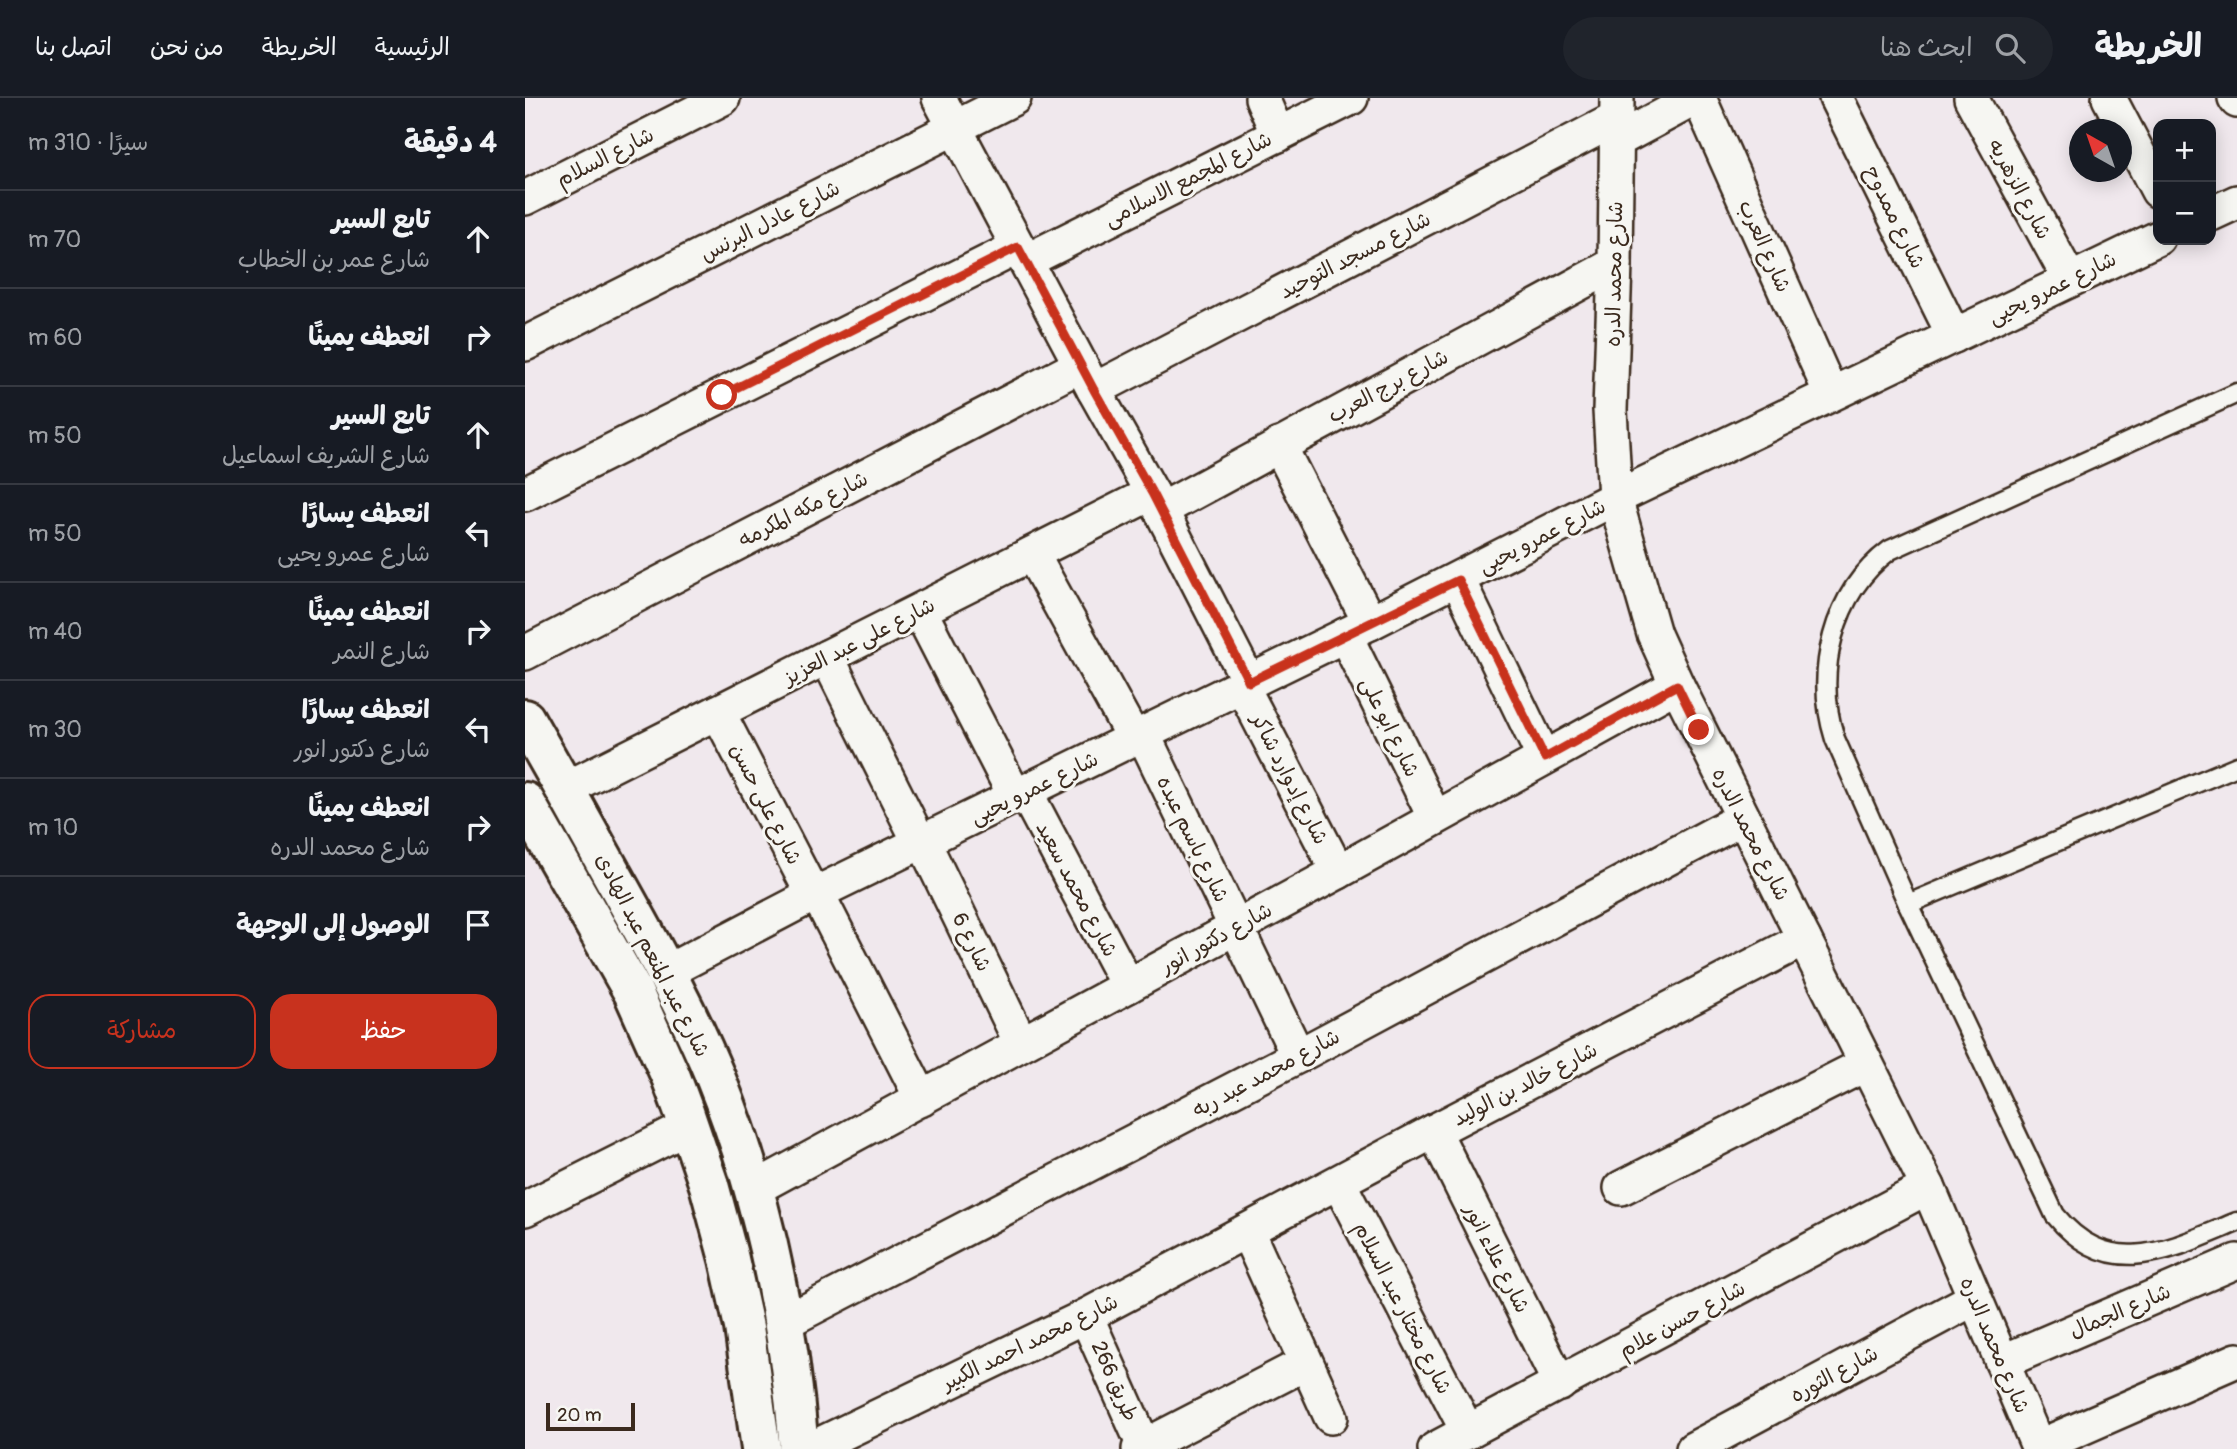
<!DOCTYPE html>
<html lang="ar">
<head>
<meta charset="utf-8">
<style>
  :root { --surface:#171b24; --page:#20242c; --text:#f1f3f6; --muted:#9ea1a6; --line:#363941; --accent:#c8321e }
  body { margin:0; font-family:Pangolin,"Playpen Sans Arabic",sans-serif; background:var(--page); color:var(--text); direction:rtl }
  .controls { position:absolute; right:21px; top:21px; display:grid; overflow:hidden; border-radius:14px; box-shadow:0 4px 18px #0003 }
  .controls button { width:63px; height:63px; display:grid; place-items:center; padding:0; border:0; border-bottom:2px solid var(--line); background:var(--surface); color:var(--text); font:35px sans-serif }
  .compass { position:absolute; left:1544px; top:21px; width:63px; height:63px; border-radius:50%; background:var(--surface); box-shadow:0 4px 18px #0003; rotate:320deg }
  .scale { position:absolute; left:21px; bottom:18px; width:89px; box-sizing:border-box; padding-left:7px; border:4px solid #3b2a1e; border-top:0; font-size:19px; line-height:24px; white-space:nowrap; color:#3b2a1e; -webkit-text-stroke:5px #f6f6f2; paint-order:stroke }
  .stop { position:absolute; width:21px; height:21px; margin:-16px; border:5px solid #c8321e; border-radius:50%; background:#fff }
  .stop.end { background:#c8321e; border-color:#fff; box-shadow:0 2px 7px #0008 }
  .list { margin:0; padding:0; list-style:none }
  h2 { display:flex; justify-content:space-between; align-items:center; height:91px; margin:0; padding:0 28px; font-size:30px }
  h2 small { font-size:23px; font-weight:400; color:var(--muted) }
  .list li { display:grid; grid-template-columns:46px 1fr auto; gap:21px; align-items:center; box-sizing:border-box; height:98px; padding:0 28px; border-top:2px solid var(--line) }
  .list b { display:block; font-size:26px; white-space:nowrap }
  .list p { margin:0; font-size:23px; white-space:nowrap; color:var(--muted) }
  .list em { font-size:23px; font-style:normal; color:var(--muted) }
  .actions { display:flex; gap:14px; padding:21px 28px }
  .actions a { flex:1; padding:16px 0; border:2px solid var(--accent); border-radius:21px; text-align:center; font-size:24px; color:var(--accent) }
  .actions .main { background:var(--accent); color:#fff }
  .icon { flex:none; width:38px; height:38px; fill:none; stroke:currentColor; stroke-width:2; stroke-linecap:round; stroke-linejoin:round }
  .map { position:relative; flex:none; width:1712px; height:1351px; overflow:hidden; direction:ltr }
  header { display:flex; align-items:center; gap:42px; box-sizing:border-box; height:98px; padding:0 35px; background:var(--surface); border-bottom:2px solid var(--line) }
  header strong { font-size:33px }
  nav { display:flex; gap:38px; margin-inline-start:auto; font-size:24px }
  .search { width:490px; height:63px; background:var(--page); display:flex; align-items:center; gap:18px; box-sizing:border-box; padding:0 24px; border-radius:38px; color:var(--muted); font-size:26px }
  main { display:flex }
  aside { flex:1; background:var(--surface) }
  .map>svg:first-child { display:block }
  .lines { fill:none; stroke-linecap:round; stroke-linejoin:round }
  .lane-casing { stroke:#3b2a1e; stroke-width:23 }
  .street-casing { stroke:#3b2a1e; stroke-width:38 }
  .secondary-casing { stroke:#3b2a1e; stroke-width:44 }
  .lane { stroke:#f6f6f2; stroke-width:18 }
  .street { stroke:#f6f6f2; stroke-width:33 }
  .secondary { stroke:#f6f6f2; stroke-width:38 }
  .route { stroke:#c8321e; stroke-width:9 }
  .labels { text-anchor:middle; stroke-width:6; stroke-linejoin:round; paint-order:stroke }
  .street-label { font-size:21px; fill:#3b2a1e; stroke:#f6f6f2 }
</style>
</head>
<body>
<header>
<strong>الخريطة</strong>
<div class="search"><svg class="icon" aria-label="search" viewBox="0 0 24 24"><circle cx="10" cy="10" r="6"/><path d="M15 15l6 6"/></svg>ابحث هنا</div>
<nav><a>الرئيسية</a><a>الخريطة</a><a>من نحن</a><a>اتصل بنا</a></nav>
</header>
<main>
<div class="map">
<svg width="1712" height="1351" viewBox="0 0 1712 1351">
  <rect width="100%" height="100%" fill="#f0e8ed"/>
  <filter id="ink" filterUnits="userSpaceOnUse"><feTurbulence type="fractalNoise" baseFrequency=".0143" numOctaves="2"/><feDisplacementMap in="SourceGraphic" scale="14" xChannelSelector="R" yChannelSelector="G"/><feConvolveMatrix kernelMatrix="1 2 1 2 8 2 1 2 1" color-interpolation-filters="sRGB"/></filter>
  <g filter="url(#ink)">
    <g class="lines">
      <defs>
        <g id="lane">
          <path d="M1712 295 1365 452C1307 495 1289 575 1310 641L1383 806 1530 1117C1585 1185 1646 1151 1712 1124"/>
          <path d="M1383 806 1712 668"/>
        </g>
        <g id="street">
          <path d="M414 0 569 292 627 395 724 584"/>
          <path d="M737 0 753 37"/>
          <path d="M1092 0 1090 166 1085 312 1090 400 1129 536 1152 587 1403 1089 1514 1351"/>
          <path d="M1174 0 1306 296"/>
          <path d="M1311 0 1429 238"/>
          <path d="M1446 0 1545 182"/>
          <path d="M1584 0 1633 93"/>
          <path d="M1710 0 1712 3"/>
          <path d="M1091 43 1171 0"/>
          <path d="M0 100 198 0"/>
          <path d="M1686 116 1712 104"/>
          <path d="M501 163 826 0"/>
          <path d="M0 246 489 0"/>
          <path d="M569 292 1091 21"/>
          <path d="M754 347 845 525"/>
          <path d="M0 396 493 149"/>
          <path d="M636 412 1090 166"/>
          <path d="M507 456 609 641"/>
          <path d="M933 482 1019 660"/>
          <path d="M395 513 491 700"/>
          <path d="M820 537 910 720"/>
          <path d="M0 555 556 267"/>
          <path d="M302 559 395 745"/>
          <path d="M717 588 813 774"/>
          <path d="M193 614 288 797"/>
          <path d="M618 636 773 958"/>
          <path d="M40 691 627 395"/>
          <path d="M501 695 603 888"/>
          <path d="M398 743 496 945"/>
          <path d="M292 795 397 1001"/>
          <path d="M141 874 292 795 845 525 1090 400 1633 140"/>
          <path d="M909 1033 1035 1286"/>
          <path d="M814 1085 943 1334"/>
          <path d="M1096 1090 1341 966"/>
          <path d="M229 1091 813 774 1152 587"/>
          <path d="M0 1111 163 1029"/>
          <path d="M722 1133 806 1319"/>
          <path d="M561 1218 619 1348"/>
          <path d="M260 1224 773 958 1218 720"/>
          <path d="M1477 1264 1712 1163"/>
          <path d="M1513 1349 1712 1262"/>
          <path d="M285 1351 561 1218 909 1033 1279 841"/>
          <path d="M614 1351 781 1265"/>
          <path d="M910 1351 1403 1089"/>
          <path d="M1168 1351 1450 1200"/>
        </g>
        <g id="secondary">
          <path d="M0 621C33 679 66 738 98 796 132 857 165 917 191 981 239 1100 264 1224 274 1351"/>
          <path d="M0 704 108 894 146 979 159 1014 184 1087 204 1161 219 1229 236 1351"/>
        </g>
      </defs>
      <use href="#lane" class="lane-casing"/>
      <use href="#street" class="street-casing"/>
      <use href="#secondary" class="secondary-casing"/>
      <use href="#lane" class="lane"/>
      <use href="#street" class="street"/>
      <use href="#secondary" class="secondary"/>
    </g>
  </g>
  <g class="lines" filter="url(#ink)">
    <path class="route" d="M197 297 493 149 569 292 627 395 724 584 933 482 1020 660 1152 587 1174 632"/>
  </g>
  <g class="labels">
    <g class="street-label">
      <text transform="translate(80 59) rotate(-27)" y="7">شارع السلام</text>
      <text transform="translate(663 81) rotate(-27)" y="7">شارع المجمع الاسلامى</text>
      <text transform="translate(1495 91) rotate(62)" y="7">شارع الزهريه</text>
      <text transform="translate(1370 119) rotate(64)" y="7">شارع ممدوح</text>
      <text transform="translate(245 123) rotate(-27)" y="7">شارع عادل البرنس</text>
      <text transform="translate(1240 148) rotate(66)" y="7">شارع العرب</text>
      <text transform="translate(830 157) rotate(-27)" y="7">شارع مسجد التوحيد</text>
      <text transform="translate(1089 176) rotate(-89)" y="7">شارع محمد الدره</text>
      <text transform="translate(1527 190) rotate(-26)" y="7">شارع عمرو يحيى</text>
      <text transform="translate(863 288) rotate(-28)" y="7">شارع برج العرب</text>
      <text transform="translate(278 411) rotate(-27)" y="7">شارع مكه المكرمه</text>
      <text transform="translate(1017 438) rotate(-27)" y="7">شارع عمرو يحيى</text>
      <text transform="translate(334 543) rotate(-27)" y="7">شارع على عبد العزيز</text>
      <text transform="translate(865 629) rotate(64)" y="7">شارع ابو على</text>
      <text transform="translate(765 681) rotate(63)" y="7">شارع إدوارد شاكر</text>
      <text transform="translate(509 690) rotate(-26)" y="7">شارع عمرو يحيى</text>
      <text transform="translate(241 706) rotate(63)" y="7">شارع على حسن</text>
      <text transform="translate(1226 736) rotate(63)" y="7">شارع محمد الدره</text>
      <text transform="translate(668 741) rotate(64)" y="7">شارع باسم عبده</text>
      <text transform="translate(552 791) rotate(62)" y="7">شارع محمد سعيد</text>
      <text transform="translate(691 840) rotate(-29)" y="7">شارع دكتور انور</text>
      <text transform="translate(447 844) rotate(64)" y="7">شارع 6</text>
      <text transform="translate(128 857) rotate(63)" y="7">شارع عبد المنعم عبد الهادى</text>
      <text transform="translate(741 975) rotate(-28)" y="7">شارع محمد عبد ربه</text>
      <text transform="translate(1000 986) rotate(-27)" y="7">شارع خالد بن الوليد</text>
      <text transform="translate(972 1160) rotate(63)" y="7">شارع علاء انور</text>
      <text transform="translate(878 1210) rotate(63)" y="7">شارع مختار عبد السلام</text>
      <text transform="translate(1595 1213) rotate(-23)" y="7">شارع الجمال</text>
      <text transform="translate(1157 1221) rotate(-28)" y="7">شارع حسن علام</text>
      <text transform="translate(505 1244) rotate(-26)" y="7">شارع محمد احمد الكبير</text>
      <text transform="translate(1470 1247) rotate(67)" y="7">شارع محمد الدره</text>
      <text transform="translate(1309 1276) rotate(-28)" y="7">شارع الثوره</text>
      <text transform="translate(590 1283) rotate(66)" y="7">طريق 266</text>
    </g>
  </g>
</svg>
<div class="controls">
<button>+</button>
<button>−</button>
</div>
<svg class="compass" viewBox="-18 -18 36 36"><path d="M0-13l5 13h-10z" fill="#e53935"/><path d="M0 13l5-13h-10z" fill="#9ea1a6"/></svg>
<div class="scale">20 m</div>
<div class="stop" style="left:197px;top:297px"></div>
<div class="stop end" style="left:1174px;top:632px"></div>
</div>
<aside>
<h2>4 دقيقة<small>سيرًا · 310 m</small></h2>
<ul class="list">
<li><svg class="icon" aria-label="ahead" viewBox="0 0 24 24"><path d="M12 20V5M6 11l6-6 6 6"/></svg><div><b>تابع السير</b><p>شارع عمر بن الخطاب</p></div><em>70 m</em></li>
<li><svg class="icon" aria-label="right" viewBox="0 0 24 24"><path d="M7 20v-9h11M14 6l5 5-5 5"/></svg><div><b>انعطف يمينًا</b></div><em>60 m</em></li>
<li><svg class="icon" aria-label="ahead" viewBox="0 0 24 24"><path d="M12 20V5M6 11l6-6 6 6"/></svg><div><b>تابع السير</b><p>شارع الشريف اسماعيل</p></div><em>50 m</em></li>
<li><svg class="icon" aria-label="left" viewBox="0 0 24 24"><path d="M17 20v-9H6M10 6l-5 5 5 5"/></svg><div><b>انعطف يسارًا</b><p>شارع عمرو يحيى</p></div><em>50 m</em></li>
<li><svg class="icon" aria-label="right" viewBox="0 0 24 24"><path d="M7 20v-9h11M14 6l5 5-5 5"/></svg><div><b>انعطف يمينًا</b><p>شارع النمر</p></div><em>40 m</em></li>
<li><svg class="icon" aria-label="left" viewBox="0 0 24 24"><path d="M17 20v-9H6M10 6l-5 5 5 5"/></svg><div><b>انعطف يسارًا</b><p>شارع دكتور انور</p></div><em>30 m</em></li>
<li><svg class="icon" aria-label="right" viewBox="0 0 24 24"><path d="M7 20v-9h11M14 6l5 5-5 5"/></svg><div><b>انعطف يمينًا</b><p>شارع محمد الدره</p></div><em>10 m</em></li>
<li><svg class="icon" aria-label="arrive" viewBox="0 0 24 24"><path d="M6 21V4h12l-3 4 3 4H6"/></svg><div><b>الوصول إلى الوجهة</b></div></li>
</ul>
<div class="actions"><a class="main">حفظ</a><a>مشاركة</a></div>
</aside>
</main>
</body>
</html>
